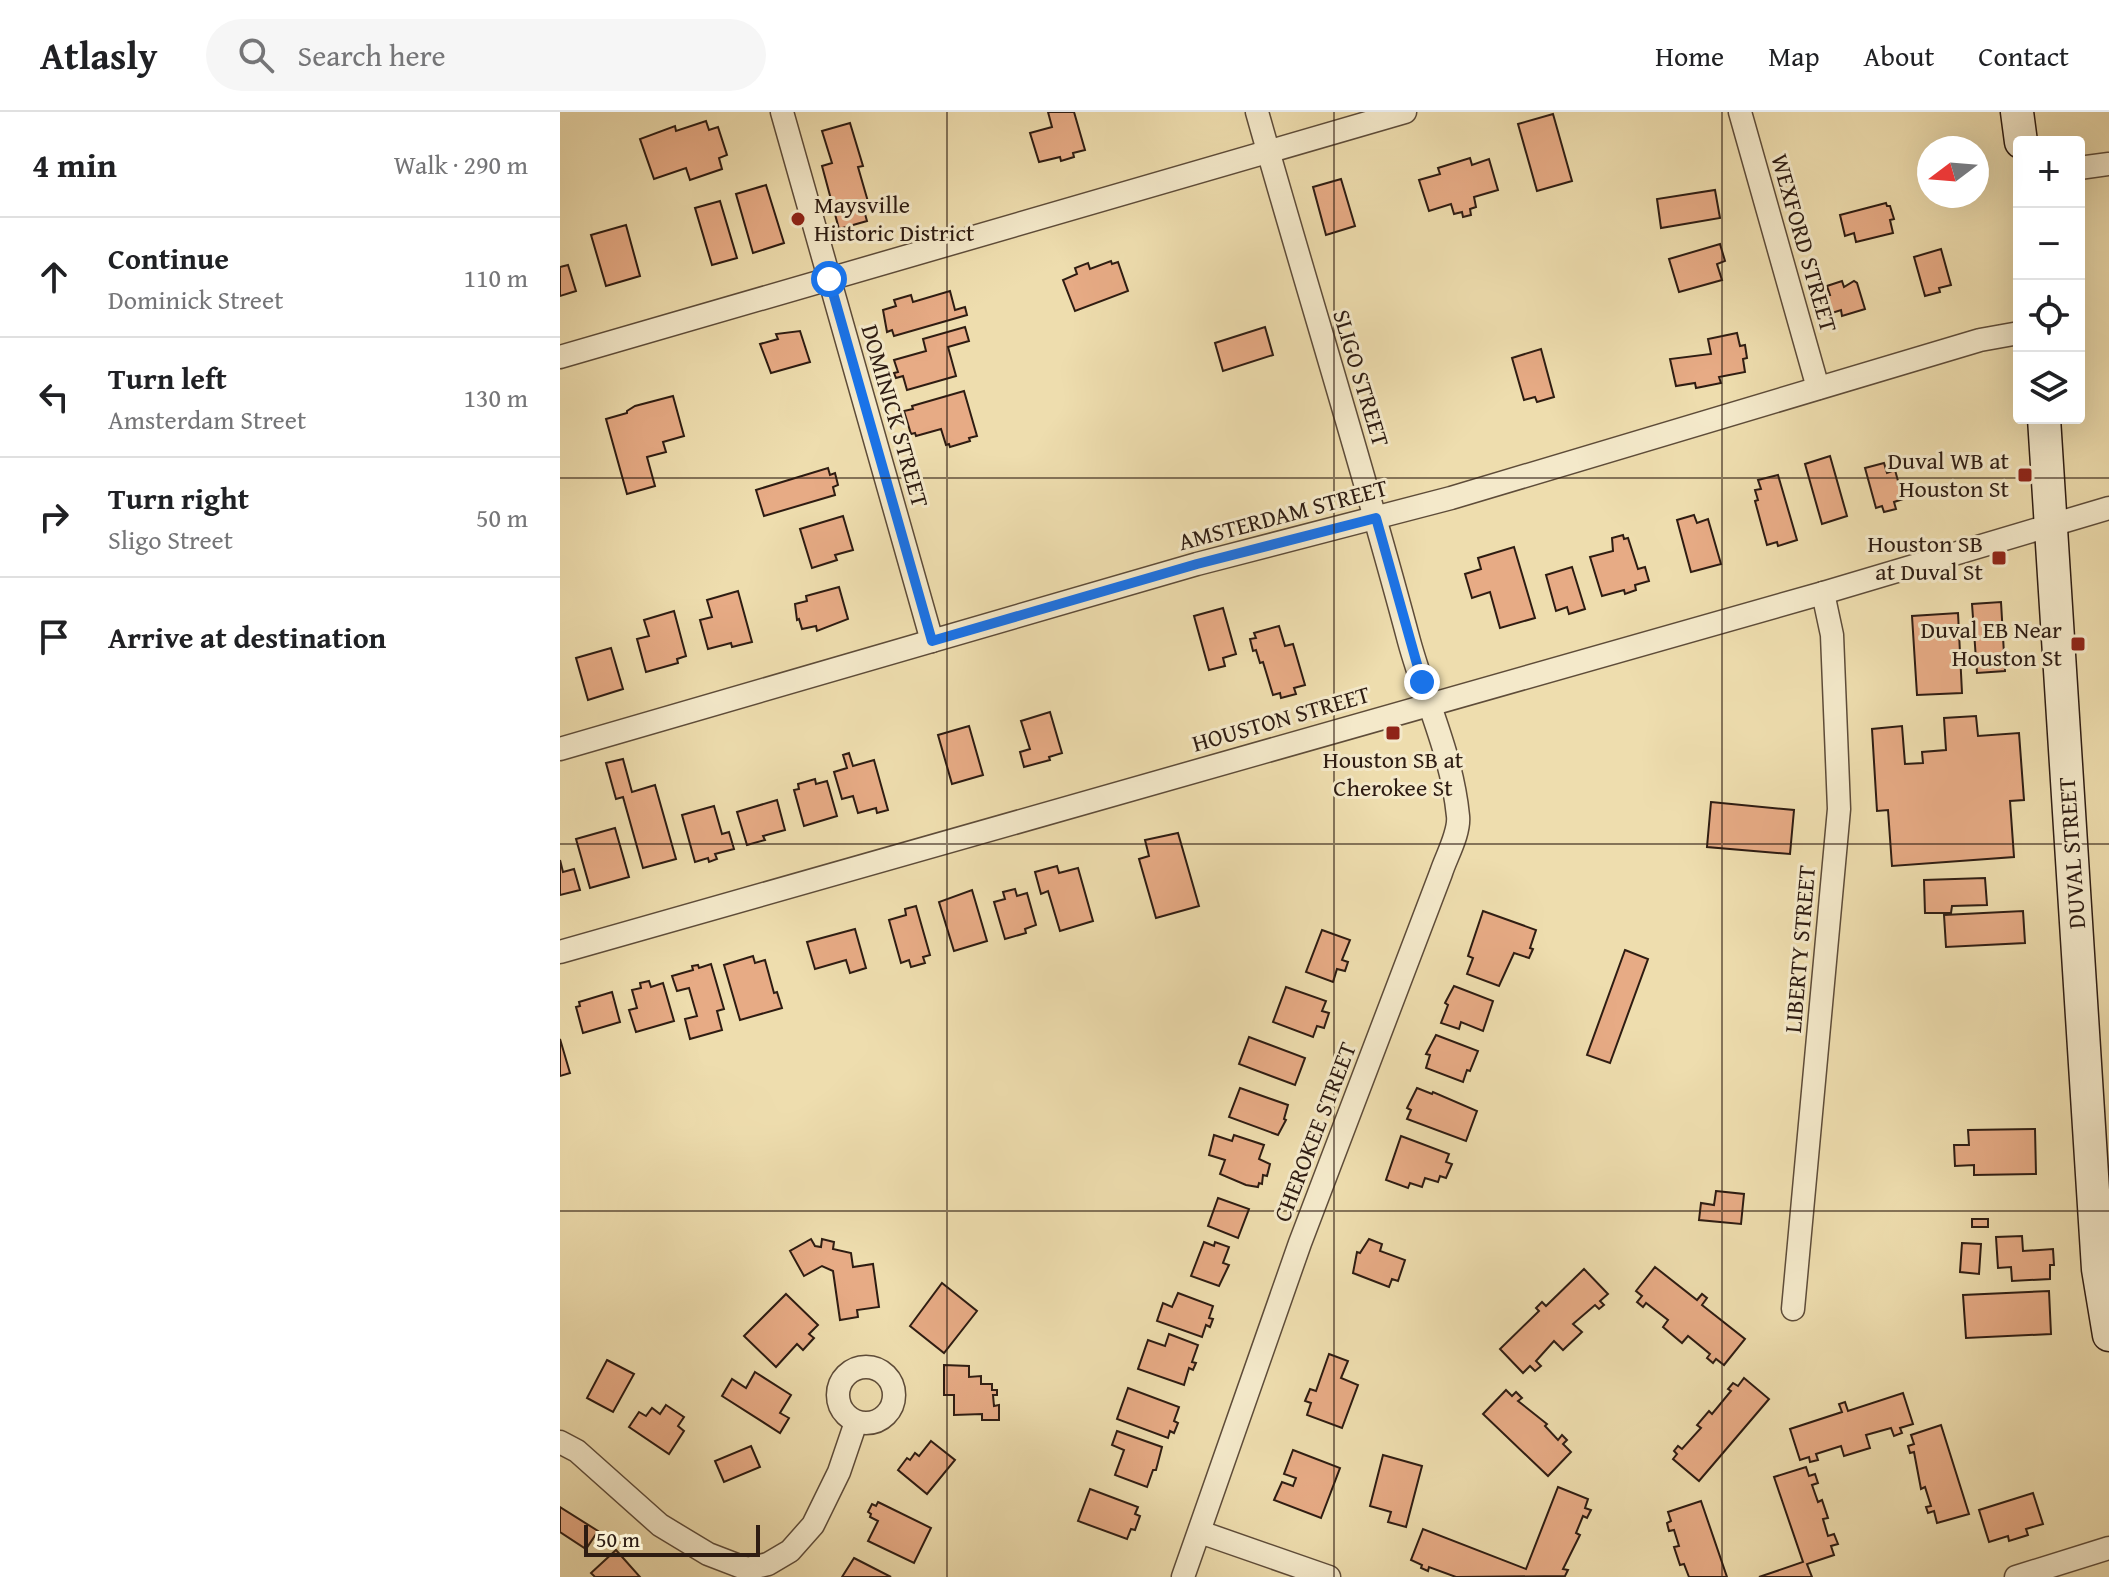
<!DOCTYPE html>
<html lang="en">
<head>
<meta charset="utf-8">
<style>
  :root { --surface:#fff; --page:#f6f6f6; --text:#202124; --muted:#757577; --line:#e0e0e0 }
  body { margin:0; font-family:"Gentium Book Plus",serif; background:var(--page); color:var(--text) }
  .controls { position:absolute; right:24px; top:24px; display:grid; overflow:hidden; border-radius:8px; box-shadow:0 8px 32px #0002 }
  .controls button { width:72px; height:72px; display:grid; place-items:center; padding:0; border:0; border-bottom:2px solid var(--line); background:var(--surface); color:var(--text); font:40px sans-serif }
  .compass { position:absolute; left:1357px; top:24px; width:72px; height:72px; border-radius:50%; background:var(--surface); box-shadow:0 8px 32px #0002; rotate:254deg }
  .scale { position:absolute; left:24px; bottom:20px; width:176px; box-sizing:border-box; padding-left:8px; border:4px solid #2e1c12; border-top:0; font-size:22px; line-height:28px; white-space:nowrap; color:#2e1c12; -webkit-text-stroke:6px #f4e9ca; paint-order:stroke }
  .stop { position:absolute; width:24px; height:24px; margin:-18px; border:6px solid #1a73e8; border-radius:50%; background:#fff }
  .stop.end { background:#1a73e8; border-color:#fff; box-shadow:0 2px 8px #0008 }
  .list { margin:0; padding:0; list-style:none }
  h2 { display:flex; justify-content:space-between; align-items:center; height:104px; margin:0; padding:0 32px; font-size:34px }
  h2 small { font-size:26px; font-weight:400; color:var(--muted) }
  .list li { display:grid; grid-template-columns:52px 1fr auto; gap:24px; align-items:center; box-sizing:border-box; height:120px; padding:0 32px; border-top:2px solid var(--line) }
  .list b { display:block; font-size:30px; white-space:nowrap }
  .list p { margin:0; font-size:26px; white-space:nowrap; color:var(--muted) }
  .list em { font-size:26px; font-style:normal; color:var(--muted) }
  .icon { flex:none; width:44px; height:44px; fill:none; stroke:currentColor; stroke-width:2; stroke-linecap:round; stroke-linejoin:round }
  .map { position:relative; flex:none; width:1549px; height:1465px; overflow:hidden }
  header { display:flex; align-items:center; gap:48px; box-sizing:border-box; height:112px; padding:0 40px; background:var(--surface); border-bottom:2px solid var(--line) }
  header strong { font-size:38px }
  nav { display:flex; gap:44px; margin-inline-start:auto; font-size:28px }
  .search { width:560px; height:72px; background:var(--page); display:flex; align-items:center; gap:20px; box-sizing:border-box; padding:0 28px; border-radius:44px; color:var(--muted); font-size:30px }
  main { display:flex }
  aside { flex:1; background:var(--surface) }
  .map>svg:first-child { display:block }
  .building { fill:#e7ab85; stroke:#2e1c12; stroke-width:2 }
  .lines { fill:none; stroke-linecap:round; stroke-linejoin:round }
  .street-casing { stroke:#5e4c39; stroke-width:25 }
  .secondary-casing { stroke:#2e1c12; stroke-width:35 }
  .street { stroke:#f4e9ca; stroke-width:22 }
  .secondary { stroke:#f4e9ca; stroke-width:32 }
  .route { stroke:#1a73e8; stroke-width:10 }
  .grid { fill:none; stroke:#2e1c12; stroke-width:2; stroke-opacity:0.55 }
  .poi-dot { fill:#8f2418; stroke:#f4e9ca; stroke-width:3 }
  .labels { text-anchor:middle; stroke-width:6; stroke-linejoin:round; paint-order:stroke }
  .poi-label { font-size:24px; fill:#2e1c12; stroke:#f4e9ca; text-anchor:end }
  .street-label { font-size:24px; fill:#2e1c12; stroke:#f4e9ca }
</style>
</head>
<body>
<header>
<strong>Atlasly</strong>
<div class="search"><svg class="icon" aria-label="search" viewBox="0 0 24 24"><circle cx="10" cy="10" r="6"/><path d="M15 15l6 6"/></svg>Search here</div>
<nav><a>Home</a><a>Map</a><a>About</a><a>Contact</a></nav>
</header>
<main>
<aside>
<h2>4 min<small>Walk · 290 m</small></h2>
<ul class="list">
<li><svg class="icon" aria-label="ahead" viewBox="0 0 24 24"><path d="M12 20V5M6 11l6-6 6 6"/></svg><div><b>Continue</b><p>Dominick Street</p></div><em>110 m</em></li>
<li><svg class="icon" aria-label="left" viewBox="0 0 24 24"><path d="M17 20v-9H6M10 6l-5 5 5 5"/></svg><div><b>Turn left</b><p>Amsterdam Street</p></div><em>130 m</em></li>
<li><svg class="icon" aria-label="right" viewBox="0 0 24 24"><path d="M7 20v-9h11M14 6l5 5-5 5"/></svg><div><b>Turn right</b><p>Sligo Street</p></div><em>50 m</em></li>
<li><svg class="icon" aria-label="arrive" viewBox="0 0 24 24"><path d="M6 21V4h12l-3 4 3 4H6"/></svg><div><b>Arrive at destination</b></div></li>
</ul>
</aside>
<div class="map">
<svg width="1549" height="1465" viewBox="0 0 1549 1465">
  <rect width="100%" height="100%" fill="#eeddae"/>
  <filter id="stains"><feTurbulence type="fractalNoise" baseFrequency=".0025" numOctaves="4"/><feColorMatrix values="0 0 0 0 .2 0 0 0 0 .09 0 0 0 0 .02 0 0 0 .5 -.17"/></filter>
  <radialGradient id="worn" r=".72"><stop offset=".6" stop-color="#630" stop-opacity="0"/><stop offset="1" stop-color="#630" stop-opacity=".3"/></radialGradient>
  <g class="building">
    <path d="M488 0H514L525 38 513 41 514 45 501 49 500 45 479 50 470 21 492 15Z"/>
    <path d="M993 2 1012 69 977 79 958 12Z"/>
    <path d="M146 9 149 18 158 15 167 43 159 46 162 57 130 68 126 56 94 67 80 27 115 14 116 19Z"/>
    <path d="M290 11 303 54 298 55 309 93 303 95 307 109 279 117 262 54 272 51 262 19Z"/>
    <path d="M910 46 912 53 929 47 938 78 914 85 916 95 910 97 911 103 903 105 902 100 894 102 891 92 869 99 859 68 880 62 878 56Z"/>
    <path d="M781 67 795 114 766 123 753 75Z"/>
    <path d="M206 73 224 131 193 141 176 82Z"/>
    <path d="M1155 78 1160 106 1101 116 1097 87Z"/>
    <path d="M160 89 177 146 152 153 135 96Z"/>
    <path d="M1326 91 1327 94H1330L1334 107 1330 108 1333 121 1296 130 1294 121 1285 124 1280 103Z"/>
    <path d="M66 113 80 164 46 174 31 123Z"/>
    <path d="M1160 132 1165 149 1157 152 1162 168 1119 180 1109 147Z"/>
    <path d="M1381 137 1391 173 1379 176 1380 180 1365 184 1354 145Z"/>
    <path d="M551 149 552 152 558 150 568 179 515 199 503 168 517 162 515 156 528 151 530 157Z"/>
    <path d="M8 153 16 179 0 184V155Z"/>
    <path d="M1282 169 1284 175 1294 169 1297 171 1305 197 1282 204 1281 198 1269 202 1264 185 1270 183 1267 174Z"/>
    <path d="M390 179 395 198 405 195 407 203 334 224 332 218 327 220 323 198 336 194 334 188 351 183 353 190Z"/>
    <path d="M405 215 409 229 388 235 396 264 347 278 343 264 336 266 334 261 338 260 334 248 366 239 363 227Z"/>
    <path d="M705 215 713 243 663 259 655 231Z"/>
    <path d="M240 219 250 250 211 261 200 232 218 227 216 222Z"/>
    <path d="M1177 221 1180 234 1185 233 1187 246 1183 247 1185 260 1159 265 1161 271 1136 276 1135 271 1116 274 1110 247 1151 242 1148 227Z"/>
    <path d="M981 237 994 285 977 290 975 285 964 288 952 246Z"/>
    <path d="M404 279 417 324 409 326 410 329 390 335 389 332 386 333 381 317 356 324 355 321 351 322 344 299 353 297 352 294Z"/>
    <path d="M113 284 124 324 103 330 106 340 87 345 95 374 67 382 46 307 67 301V299L75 294Z"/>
    <path d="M1270 344 1287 404 1262 412 1245 352Z"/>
    <path d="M1324 351 1327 361 1335 358 1343 387 1334 390 1336 397 1324 400 1322 394 1316 396 1305 356Z"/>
    <path d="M268 356 270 363 275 361 278 373 273 375 275 383 204 404 196 378Z"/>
    <path d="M1218 363 1237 428 1218 434 1217 430 1207 433 1195 389 1198 388 1195 378 1201 377 1198 368Z"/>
    <path d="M1134 403 1137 411 1148 407 1161 452 1131 460 1117 408Z"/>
    <path d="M283 404 293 438 275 443 277 448 252 456 240 417Z"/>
    <path d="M1063 423 1064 427 1068 426 1078 457 1085 455 1089 469 1075 473 1076 478 1065 482 1064 478 1042 484 1030 445 1053 439 1052 426Z"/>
    <path d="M954 435 975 506 940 516 930 480 912 486 905 462 921 457 918 446Z"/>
    <path d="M1012 455 1025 497 1009 502 1007 495 996 499 986 463Z"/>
    <path d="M279 475 288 507 257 519 256 514 242 517 239 507 237 508 235 492 247 489 246 484Z"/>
    <path d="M178 479 192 530 172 535 171 531 148 537 140 508 152 505 147 488Z"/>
    <path d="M1441 490 1445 559 1417 561 1412 492Z"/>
    <path d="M663 496 676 542 663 546 665 554 649 558 634 504Z"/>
    <path d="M114 499 126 544 117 547 118 551 86 560 77 527 89 524 84 508Z"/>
    <path d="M1398 501 1402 581 1357 583 1352 504Z"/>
    <path d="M719 514 725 534 733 532 745 573 734 576 736 582 721 586 720 581 713 583 703 550 700 551 696 538 693 539 690 527 696 526 694 521Z"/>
    <path d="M51 536 63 577 28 588 16 546Z"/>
    <path d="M490 600 502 641 489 645 490 648 464 655 460 640 470 637 461 609Z"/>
    <path d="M1416 604 1418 624 1459 621 1464 688 1450 689 1454 745 1332 754 1328 698 1317 699 1312 617 1342 614 1345 652 1363 651 1362 640 1386 638 1384 606Z"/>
    <path d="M409 614 423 663 392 672 378 623Z"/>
    <path d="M289 641 293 654 314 648 328 698 317 701 316 696 298 701 293 684 282 687 274 660 287 656 283 643Z"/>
    <path d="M63 647 72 680 95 673 116 747 83 756 63 685 56 687 46 651Z"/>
    <path d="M255 667 256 672 267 669 277 704 244 714 234 678 239 677 238 672Z"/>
    <path d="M217 688 225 718 203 724 205 728 187 733 177 700Z"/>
    <path d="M1151 690 1234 698 1230 742 1147 735Z"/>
    <path d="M154 694 162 722 169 720 174 737 155 742 157 747 149 750 148 746 135 750 122 703Z"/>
    <path d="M55 716 69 765 30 776 16 727Z"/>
    <path d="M618 721 639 794 596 806 579 747 589 744 585 728Z"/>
    <path d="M0 748 3 760 14 757 20 778 0 783Z"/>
    <path d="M497 754 499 761 518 756 533 809 500 819 488 779 481 782 475 760Z"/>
    <path d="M1425 766 1427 793 1392 794 1391 801H1365L1364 768Z"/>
    <path d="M455 777 457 784 467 781 476 813 465 817 466 821 445 827 434 790 445 787 443 780Z"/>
    <path d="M412 778 427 829 394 839 379 790Z"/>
    <path d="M356 794 370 843 363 845 365 851 351 855 349 848 341 851 329 808 346 803 345 797Z"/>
    <path d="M923 799 976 818 970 836 973 837 969 846 954 841 939 874 907 862 913 846 908 844Z"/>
    <path d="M1463 799 1465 831 1386 835 1384 803Z"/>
    <path d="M295 817 306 856 290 861 286 848 255 857 247 830Z"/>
    <path d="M762 818 790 828 782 848 788 850 785 859 777 857 773 870 746 860Z"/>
    <path d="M1065 838 1088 847 1050 951 1027 943Z"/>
    <path d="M193 844 195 851 205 848 214 881 217 880 222 896 180 908 164 853Z"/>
    <path d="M151 852 164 897 157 899 162 918 130 927 125 907 137 904 129 876 117 879 112 864 133 858 132 854 138 853 139 856Z"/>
    <path d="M89 869 91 875 103 871 114 909 76 920 69 898 77 896 72 878 81 876 80 871Z"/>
    <path d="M894 874 933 889 923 919 901 910 899 917 881 911 888 893 885 891Z"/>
    <path d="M726 875 766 889 762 899 769 901 764 916 757 914 753 925 713 910Z"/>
    <path d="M52 880 60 910 23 921 16 895 20 894 19 890Z"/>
    <path d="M876 923 918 939 910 959 907 958 903 970 866 956 870 943 866 942Z"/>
    <path d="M689 925 745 946 735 973 679 952Z"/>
    <path d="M0 927 10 961 0 964Z"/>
    <path d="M680 976 728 993 724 1007 726 1008 718 1023 669 1005Z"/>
    <path d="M857 976 872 982 873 980 917 999 906 1029 847 1007 851 998 847 996Z"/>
    <path d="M1475 1017 1476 1062 1414 1063V1053L1395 1054 1394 1033H1409L1408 1018Z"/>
    <path d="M654 1023 672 1029 674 1023 704 1033 699 1047 710 1052 707 1064 703 1063 702 1072 699 1071 698 1075 686 1073 660 1062 665 1048 649 1043Z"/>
    <path d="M841 1024 889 1042 886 1050 892 1052 886 1066 880 1064 878 1070 865 1066 862 1075 850 1071 848 1076 826 1068Z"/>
    <path d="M1156 1079 1184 1082 1181 1112 1139 1108 1141 1091 1154 1093Z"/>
    <path d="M658 1086 689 1097 678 1126 648 1114Z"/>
    <rect x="1412" y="1107" width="16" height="8"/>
    <path d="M1462 1124 1463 1139 1493 1137 1494 1153H1490V1167L1452 1169 1451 1155 1438 1156 1436 1125Z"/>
    <path d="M251 1127 255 1134 261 1135 262 1127 274 1130 273 1137 291 1141 293 1155 313 1152 319 1195 297 1198 298 1205 280 1208 273 1159 262 1154 244 1164 230 1139Z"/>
    <path d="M809 1127 822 1132 820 1139 845 1148 838 1169 832 1167 829 1175 793 1161 797 1140 800 1141Z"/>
    <path d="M644 1130 654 1134 655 1130 669 1135 663 1151 669 1153 659 1174 631 1164Z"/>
    <path d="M1402 1131 1421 1132 1419 1162 1400 1160Z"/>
    <path d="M1095 1155 1137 1188 1142 1182 1147 1186 1142 1193 1185 1227 1164 1253 1156 1247 1153 1251 1147 1246 1150 1242 1128 1224 1122 1231 1103 1215 1108 1208 1086 1191 1083 1195 1077 1190 1082 1184 1076 1179Z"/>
    <path d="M1024 1157 1048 1182 1040 1189 1044 1193 1039 1197 1035 1193 1013 1212 1022 1220 1003 1238 994 1229 976 1249 981 1254 975 1259 970 1254 963 1261 940 1237 979 1199 976 1196 982 1190 986 1194Z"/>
    <path d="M382 1171 417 1199 384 1241 350 1214Z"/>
    <path d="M1489 1179 1491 1222 1406 1226 1403 1183Z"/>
    <path d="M618 1181 653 1194 649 1206 653 1207 650 1215 646 1213 642 1225 597 1209 603 1191 612 1195Z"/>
    <path d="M226 1182 258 1213 249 1222 254 1226 243 1238 237 1232 216 1255 184 1224Z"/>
    <path d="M609 1222 638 1233 632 1250 636 1251 633 1258 629 1256 624 1273 578 1257 588 1228 605 1234Z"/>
    <path d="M769 1242 788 1249 781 1266 798 1273 782 1316 747 1303 751 1291 745 1289 750 1277 756 1279Z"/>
    <path d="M47 1248 74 1262 53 1300 27 1286Z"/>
    <path d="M384 1253 409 1254V1265L421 1264V1272H432V1278H437V1283H433L434 1294 439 1293V1308H422V1302L394 1303V1283H384Z"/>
    <path d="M195 1260 231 1283 220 1301 229 1306 220 1321 162 1284 172 1267 186 1276Z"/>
    <path d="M1184 1266 1209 1287 1139 1369 1113 1347 1117 1342 1114 1339 1118 1334 1122 1337 1141 1316 1137 1313 1149 1299 1152 1302 1171 1279 1168 1277 1173 1271 1178 1274Z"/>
    <path d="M568 1276 619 1295 614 1309 618 1311 614 1321 610 1319 608 1326 557 1307Z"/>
    <path d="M946 1278 952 1284 956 1280 962 1286 958 1289 987 1312 985 1314 998 1328 1002 1323 1007 1328 1003 1332 1011 1340 988 1364 923 1302Z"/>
    <path d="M1343 1281 1353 1312 1340 1316 1342 1321 1334 1324 1331 1316 1306 1323 1310 1336 1284 1344 1281 1334 1256 1342 1258 1348 1250 1350 1249 1345 1240 1348 1230 1317 1282 1300 1279 1292 1285 1290 1288 1299Z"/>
    <path d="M106 1293 124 1305 118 1314 124 1319 109 1342 69 1315 79 1300 86 1304 92 1296 100 1302Z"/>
    <path d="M1381 1313 1409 1402 1377 1411 1374 1399 1368 1401 1366 1395 1371 1394 1365 1375 1361 1377 1354 1340 1350 1341 1348 1334 1354 1332 1351 1323Z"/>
    <path d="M557 1319 602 1335 596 1358H593L587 1375 555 1363 564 1338 552 1333Z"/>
    <path d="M371 1329 395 1348 367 1382 338 1358 347 1346 350 1348 355 1341 359 1344Z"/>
    <path d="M191 1334 200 1355 164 1370 155 1349Z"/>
    <path d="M733 1338 780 1356 761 1406 714 1388 722 1370 733 1374 736 1366 724 1362Z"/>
    <path d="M823 1343 862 1354 846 1415 828 1410 831 1400 810 1394Z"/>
    <path d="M1246 1355 1249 1364 1255 1362 1258 1371 1252 1373 1258 1390 1262 1388 1268 1406 1263 1407 1268 1424 1274 1422 1278 1432 1271 1434 1274 1443 1247 1452 1252 1465H1199L1243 1450 1214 1365Z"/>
    <path d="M998 1375 1028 1387 1025 1396 1031 1398 1027 1406 1023 1404 1016 1421 1020 1423 1003 1457 1008 1458 1005 1464 896 1465 869 1455 868 1459 861 1456 862 1453 851 1448 863 1417 966 1457Z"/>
    <path d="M530 1377 578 1395 575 1402 580 1404 575 1418 571 1417 567 1427 518 1409Z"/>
    <path d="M1473 1381 1483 1412 1466 1417 1468 1423 1449 1429 1448 1424 1429 1430 1419 1398Z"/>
    <path d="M1141 1389 1167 1465H1129L1124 1452 1120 1453 1114 1435 1119 1434 1114 1418 1109 1419 1107 1411 1111 1409 1108 1400Z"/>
    <path d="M318 1390 371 1416 354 1451 308 1429 318 1409 310 1405 311 1402 308 1400 312 1392 316 1394Z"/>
    <path d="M0 1395 38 1419 26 1437 0 1420Z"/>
    <path d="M56 1438 80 1465H35L31 1461Z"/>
    <path d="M294 1446 331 1465H282Z"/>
  </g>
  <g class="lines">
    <defs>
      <g id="street">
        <path d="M222 0 372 529"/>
        <path d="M1180 0 1258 276"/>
        <path d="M1519 56 1549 52"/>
        <path d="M0 245 845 0"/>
        <path d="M0 637 637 452 891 386 1420 228 1459 221"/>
        <path d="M0 840 1263 481 1549 396"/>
        <path d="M1233 1197 1279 697 1272 523 1263 481"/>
        <circle cx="306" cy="1283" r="28"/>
        <path d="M0 1330 17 1339 100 1413 148 1442 187 1457 208 1452 230 1439 253 1413 279 1360 296 1310"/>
        <path d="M640 1420 769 1465"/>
        <path d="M623 1465 740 1131 881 761C886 745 900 721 898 704 892 642 865 588 849 529 802 352 747 177 697 0"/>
        <path d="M1456 1465 1549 1436"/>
      </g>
      <g id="secondary">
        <path d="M1457 0 1461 30"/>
        <path d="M1484 306 1538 1157 1549 1223"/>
      </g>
    </defs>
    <use href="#street" class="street-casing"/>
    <use href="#secondary" class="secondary-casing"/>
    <use href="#street" class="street"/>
    <use href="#secondary" class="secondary"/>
  </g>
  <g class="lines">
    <path class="route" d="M269 167 372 529 637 452 816 406 862 570"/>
  </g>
  <path class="grid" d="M387 0V1465M774 0V1465M1162 0V1465M0 366H1549M0 732H1549M0 1099H1549"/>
  <g class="poi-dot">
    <circle cx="238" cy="107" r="8"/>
    <rect x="1457" y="355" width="16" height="16" rx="4"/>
    <rect x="1431" y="438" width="16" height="16" rx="4"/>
    <rect x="1510" y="524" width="16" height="16" rx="4"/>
    <rect x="825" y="613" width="16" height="16" rx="4"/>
  </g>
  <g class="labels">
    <g class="poi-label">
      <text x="254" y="101" text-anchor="start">Maysville<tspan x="254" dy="28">Historic District</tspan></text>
      <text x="1449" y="357">Duval WB at<tspan x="1449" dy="28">Houston St</tspan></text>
      <text x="1423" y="440">Houston SB<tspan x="1423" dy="28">at Duval St</tspan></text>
      <text x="1502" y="526">Duval EB Near<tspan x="1502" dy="28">Houston St</tspan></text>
      <text x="833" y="656" text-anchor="middle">Houston SB at<tspan x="833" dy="28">Cherokee St</tspan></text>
    </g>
    <g class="street-label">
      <text transform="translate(1244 131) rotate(74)" y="8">WEXFORD STREET</text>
      <text transform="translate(801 266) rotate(73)" y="8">SLIGO STREET</text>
      <text transform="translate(335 304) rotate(74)" y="8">DOMINICK STREET</text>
      <text transform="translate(723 403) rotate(-15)" y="8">AMSTERDAM STREET</text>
      <text transform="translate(721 607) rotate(-16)" y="8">HOUSTON STREET</text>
      <text transform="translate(1512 741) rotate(-94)" y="8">DUVAL STREET</text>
      <text transform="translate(1240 837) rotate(-85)" y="8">LIBERTY STREET</text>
      <text transform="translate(755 1020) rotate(-69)" y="8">CHEROKEE STREET</text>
    </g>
  </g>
  <rect width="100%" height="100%" filter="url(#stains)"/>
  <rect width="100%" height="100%" fill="url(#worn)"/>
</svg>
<div class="controls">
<button>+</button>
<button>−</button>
<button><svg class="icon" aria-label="locate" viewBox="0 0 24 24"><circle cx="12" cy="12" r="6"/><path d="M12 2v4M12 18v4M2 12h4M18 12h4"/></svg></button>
<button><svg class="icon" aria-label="layers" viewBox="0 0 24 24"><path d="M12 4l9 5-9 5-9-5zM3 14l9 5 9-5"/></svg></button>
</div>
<svg class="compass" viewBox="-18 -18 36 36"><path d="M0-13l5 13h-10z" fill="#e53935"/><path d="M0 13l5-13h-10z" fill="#757577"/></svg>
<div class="scale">50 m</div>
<div class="stop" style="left:269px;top:167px"></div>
<div class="stop end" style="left:862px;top:570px"></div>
</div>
</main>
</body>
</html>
